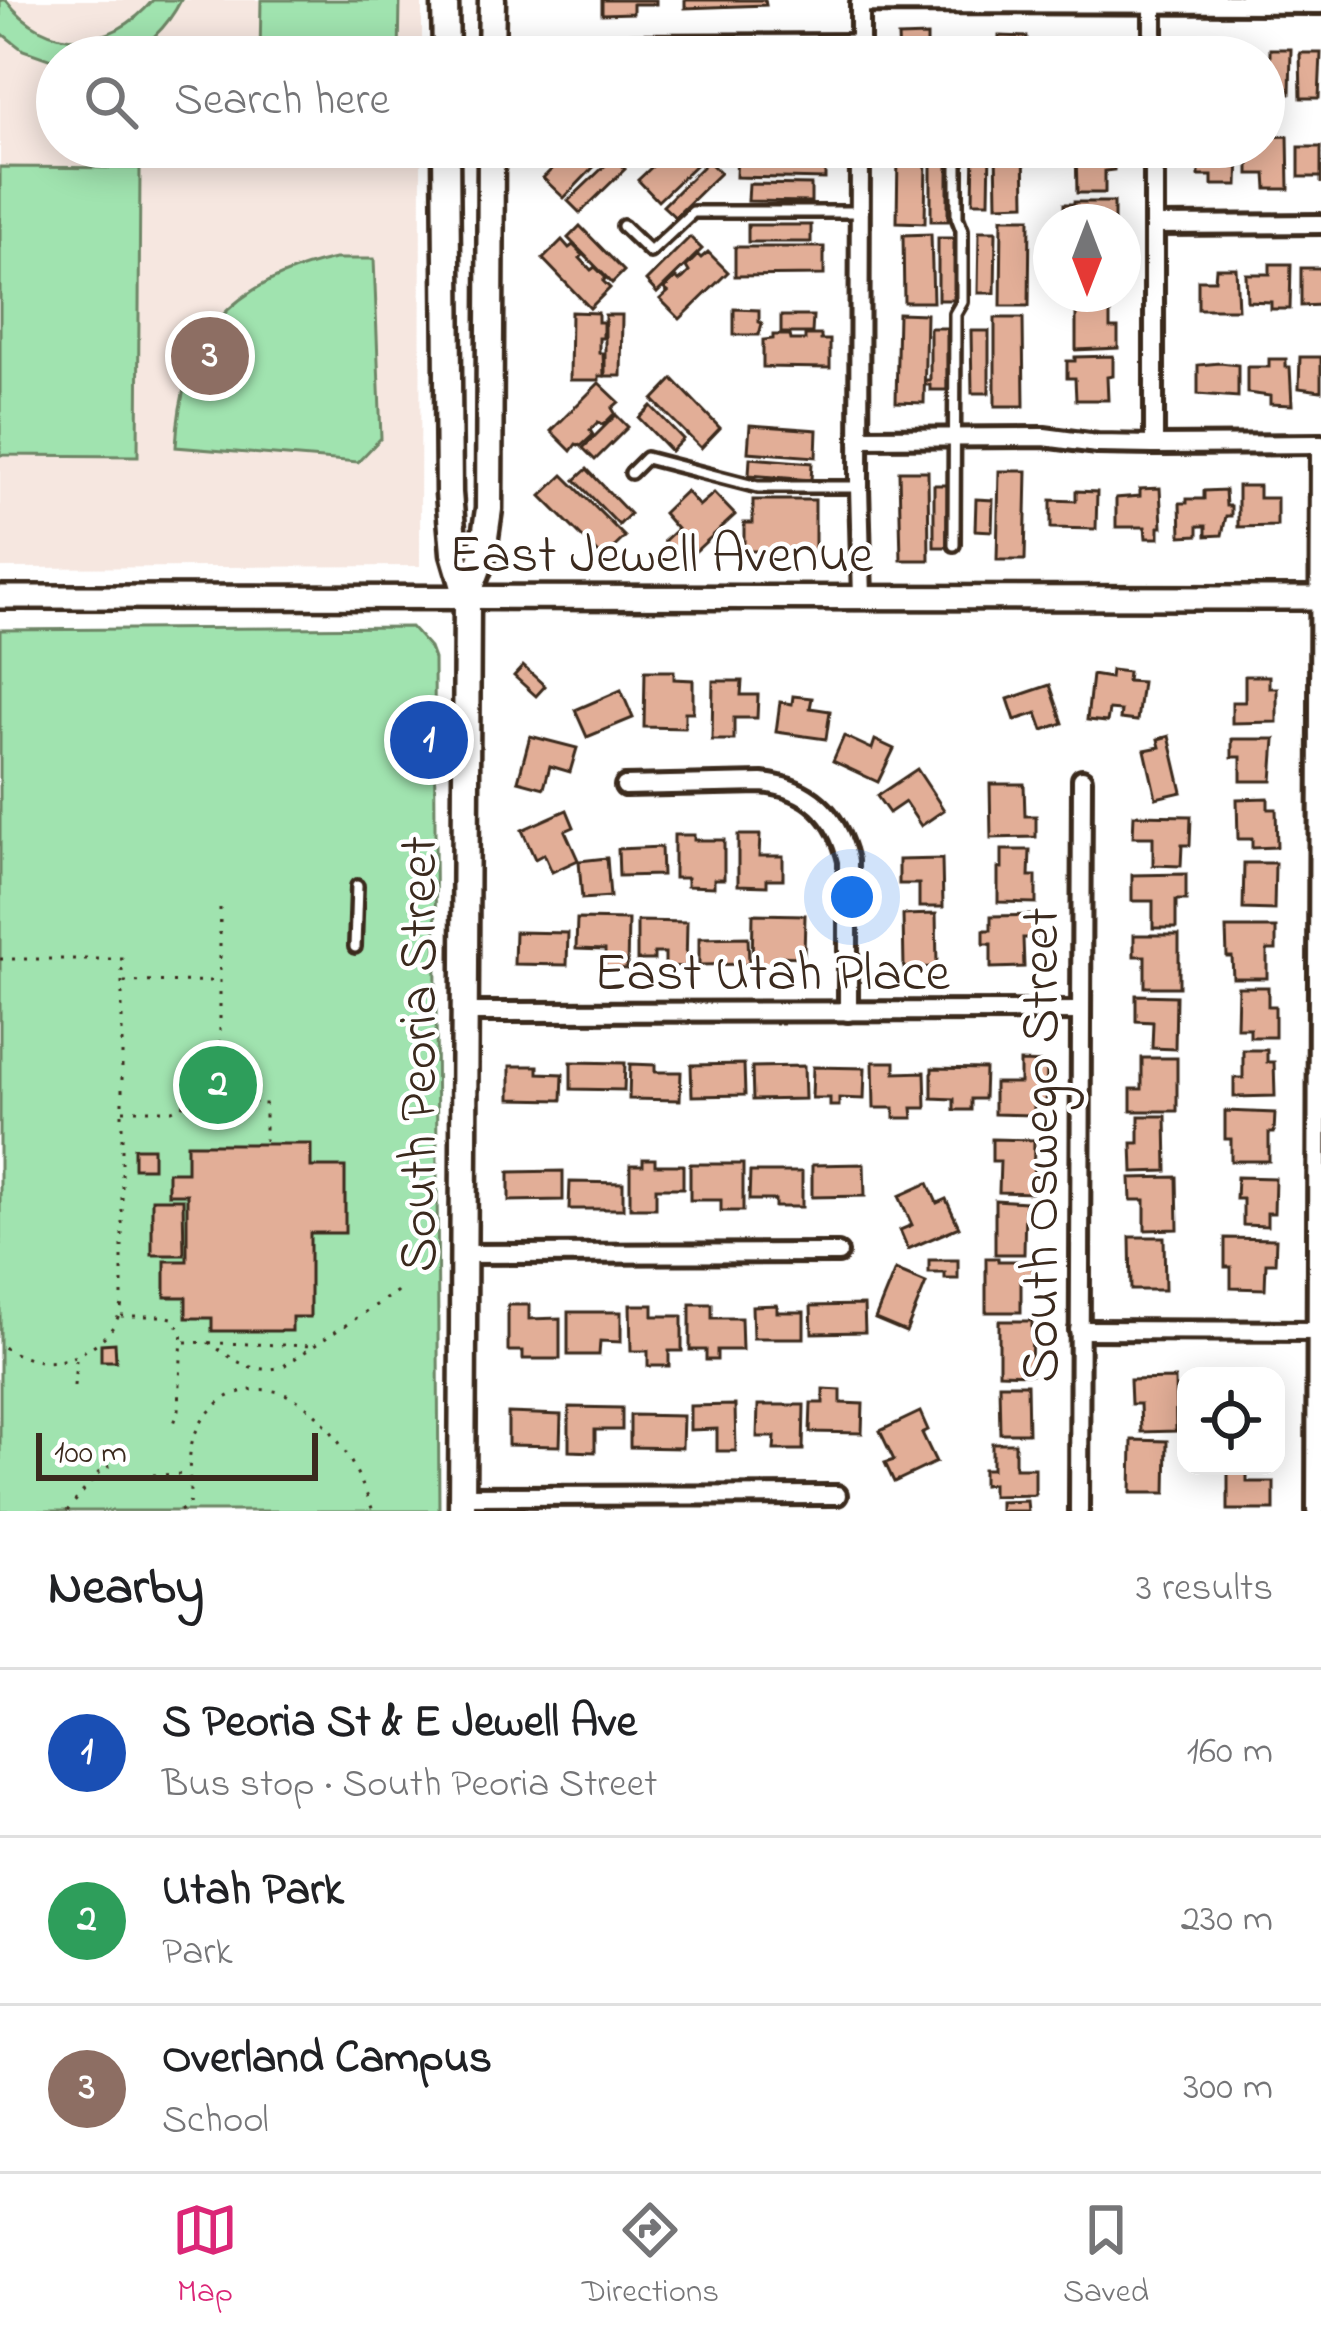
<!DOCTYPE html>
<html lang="en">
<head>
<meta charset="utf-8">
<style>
  :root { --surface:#fff; --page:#f2f2f2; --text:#202124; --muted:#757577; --line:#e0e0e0; --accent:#db2777 }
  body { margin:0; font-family:"Indie Flower",sans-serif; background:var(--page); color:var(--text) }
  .controls { position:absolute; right:36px; bottom:36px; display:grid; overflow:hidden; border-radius:24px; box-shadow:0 6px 30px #0003 }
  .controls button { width:108px; height:108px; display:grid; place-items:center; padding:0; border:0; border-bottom:3px solid var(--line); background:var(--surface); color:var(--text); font:60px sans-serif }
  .compass { position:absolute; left:1033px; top:204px; width:108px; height:108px; border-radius:50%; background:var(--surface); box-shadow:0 6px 30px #0003; rotate:180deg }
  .scale { position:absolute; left:36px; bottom:30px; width:282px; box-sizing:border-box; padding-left:12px; border:6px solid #3b2a1e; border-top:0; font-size:33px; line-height:42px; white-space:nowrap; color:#3b2a1e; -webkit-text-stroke:9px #fff; paint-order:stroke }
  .you { position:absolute; left:852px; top:897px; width:42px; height:42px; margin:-30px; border:9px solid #fff; border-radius:50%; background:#1a73e8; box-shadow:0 0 0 18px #1a73e833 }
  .badge { display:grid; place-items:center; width:78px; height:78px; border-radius:50%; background:var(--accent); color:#fff; font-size:39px; font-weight:700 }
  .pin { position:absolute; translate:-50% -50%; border:6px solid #fff; box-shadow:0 3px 12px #0006 }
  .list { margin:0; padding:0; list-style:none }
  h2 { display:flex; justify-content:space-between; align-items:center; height:156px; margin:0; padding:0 48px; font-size:51px }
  h2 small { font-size:39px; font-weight:400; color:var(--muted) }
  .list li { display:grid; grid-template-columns:78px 1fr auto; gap:36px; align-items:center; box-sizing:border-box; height:168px; padding:0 48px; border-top:3px solid var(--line) }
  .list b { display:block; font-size:45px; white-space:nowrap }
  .list p { margin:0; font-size:39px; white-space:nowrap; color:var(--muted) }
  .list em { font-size:39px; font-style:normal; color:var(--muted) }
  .icon { flex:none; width:66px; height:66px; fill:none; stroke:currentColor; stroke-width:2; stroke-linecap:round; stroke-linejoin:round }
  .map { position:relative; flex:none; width:1321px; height:1511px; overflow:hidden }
  .search { position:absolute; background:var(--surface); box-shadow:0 6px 30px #0003; left:36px; right:36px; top:36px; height:132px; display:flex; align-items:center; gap:30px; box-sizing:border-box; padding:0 42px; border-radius:66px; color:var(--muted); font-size:45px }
  .sheet { height:660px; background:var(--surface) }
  nav { display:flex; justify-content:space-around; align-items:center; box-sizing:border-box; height:168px; border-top:3px solid var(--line); background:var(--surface); font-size:33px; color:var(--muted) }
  nav a { display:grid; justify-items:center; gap:6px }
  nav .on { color:var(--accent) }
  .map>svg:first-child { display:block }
  .built { fill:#f6e7e0 }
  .green { fill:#a0e3af; stroke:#6e8666; stroke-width:3 }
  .building { fill:#e2ae97; stroke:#3b2a1e; stroke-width:3 }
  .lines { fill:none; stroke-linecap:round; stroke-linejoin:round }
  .service-casing { stroke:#3b2a1e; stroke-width:18 }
  .minor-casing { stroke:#3b2a1e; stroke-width:26 }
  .tertiary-casing { stroke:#3b2a1e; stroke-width:30 }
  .secondary-casing { stroke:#3b2a1e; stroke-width:33 }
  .path { stroke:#3b2a1e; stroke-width:3; stroke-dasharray:3 9; stroke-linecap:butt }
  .service { stroke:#fff; stroke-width:9 }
  .minor { stroke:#fff; stroke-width:16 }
  .tertiary { stroke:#fff; stroke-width:21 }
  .secondary { stroke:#fff; stroke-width:24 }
  .labels { text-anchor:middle; stroke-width:9; stroke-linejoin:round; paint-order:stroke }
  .street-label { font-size:54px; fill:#3b2a1e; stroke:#fff }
</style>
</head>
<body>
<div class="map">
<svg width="1321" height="1511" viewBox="0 0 1321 1511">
  <rect width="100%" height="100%" fill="#fff"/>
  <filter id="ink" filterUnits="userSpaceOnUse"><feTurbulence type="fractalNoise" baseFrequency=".00833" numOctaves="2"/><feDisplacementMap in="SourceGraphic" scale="24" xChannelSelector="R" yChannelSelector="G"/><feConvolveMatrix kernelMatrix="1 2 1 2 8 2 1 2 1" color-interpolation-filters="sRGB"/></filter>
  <g filter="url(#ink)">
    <path class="built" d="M0 0H422V57H57V147H421L420 566 0 568Z"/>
    <g class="green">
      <path d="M0 0H6C47 53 111 51 153 0H181C169 24 144 53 116 57 98 60 76 57 57 57V62L23 50 0 32Z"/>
      <path d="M261 0H400L399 57H260Z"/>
      <path d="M260 147H398V159L259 158Z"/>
      <path d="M0 167 140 168 138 456 0 455Z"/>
      <path d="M335 259H374L381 438 358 462 176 447C181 338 229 282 335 259Z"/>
      <path d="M411 627 430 648 434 659 439 1511H0V630Z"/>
    </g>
    <g class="building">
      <path d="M602 0H656V4H633V13L602 14Z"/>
      <path d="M685 0H765L766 5 685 8Z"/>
      <path d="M927 36V57H899L898 37Z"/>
      <path d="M999 36 1027 37V57H998Z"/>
      <path d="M1105 44V57H1075V45Z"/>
      <path d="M1270 49H1291L1290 94H1273V85H1264V58H1270Z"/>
      <rect x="744" y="53" width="62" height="4"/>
      <path d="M1300 53H1321L1319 98H1301Z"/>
      <path d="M1288 136 1289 189H1267L1266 174H1249V147H1264V137Z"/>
      <path d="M574 147H609L611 149 564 198 543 178Z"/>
      <path d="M673 147H700L707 154 658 201 638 180Z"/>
      <path d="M974 147H990L989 202H973Z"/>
      <path d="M996 147H1024L1025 204 997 205Z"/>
      <path d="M1076 147H1114V170L1105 171V193H1077Z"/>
      <path d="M1299 147H1321V184V177H1299Z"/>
      <path d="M1199 148 1239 150 1238 185H1212V176H1199Z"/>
      <path d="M737 149 825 151V179L736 177Z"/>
      <path d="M898 154 926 155 925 223 897 222Z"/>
      <path d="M613 158 625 169 580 213 568 201Z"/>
      <rect x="931" y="158" width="17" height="63"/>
      <path d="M708 161 720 173 675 217 663 206Z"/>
      <path d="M749 184 811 185V202L748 201Z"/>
      <path d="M1074 202H1114V222H1064V204H1074Z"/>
      <path d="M1002 218H1030L1029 306H1001Z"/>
      <rect x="748" y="225" width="63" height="17"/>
      <path d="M580 226 624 271 612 283 568 238Z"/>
      <path d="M979 231H996L995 293H978Z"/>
      <path d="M931 234 933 302H904L903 235Z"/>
      <path d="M690 237 702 249 657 293 646 281Z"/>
      <rect x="938" y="238" width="16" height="62"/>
      <path d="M562 240 569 248 573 245 583 255 580 258 591 270 595 267 606 278 603 281 610 288 590 308 543 259Z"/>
      <path d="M735 247H824V275L735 276Z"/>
      <path d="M708 252 728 272 680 319 660 299 668 292 664 289 676 278 679 281 683 278 689 272 686 267 698 255 701 258Z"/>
      <path d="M1270 264H1291L1290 309H1271V302L1247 301 1246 274H1270Z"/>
      <path d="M1216 268H1236L1238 309H1198V280H1215Z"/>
      <path d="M1301 268H1321V305L1301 306Z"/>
      <path d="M734 309 759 310V322L762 323 759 335H734Z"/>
      <path d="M1076 310H1110V328H1118V348L1076 350Z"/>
      <path d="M571 312 598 313V322H603V338H599V353H603L604 376H599V380H570Z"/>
      <path d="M898 313 926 314 924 403 896 402Z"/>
      <path d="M605 315H622L621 376H605Z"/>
      <path d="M781 316H813L812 333H781Z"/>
      <path d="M995 318H1023L1024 406H995Z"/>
      <path d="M930 328H947V390H930V385H925V380H930Z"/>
      <path d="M971 331H989V393H972Z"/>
      <path d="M773 335H790L791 340H805V335H821V340H830V368L763 367V340L773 339Z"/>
      <path d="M1113 356V376L1107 377 1108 400H1076L1075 378H1067V361H1075V357Z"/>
      <path d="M1300 357H1321V391L1299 388Z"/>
      <path d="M1269 359H1286V367H1290L1292 405 1270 404V396L1247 393V367H1269Z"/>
      <path d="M1220 363 1238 365V397L1198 394V365Z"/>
      <path d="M673 379 720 428 701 448 653 400Z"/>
      <path d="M599 383 619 402 612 408 615 413 603 425 598 422 590 430 593 435 581 446 576 444 571 451 551 431Z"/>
      <path d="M651 406 683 439 671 451 639 418Z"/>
      <path d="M616 415 628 427 595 460 583 448Z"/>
      <path d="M750 425 817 430 816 457 748 452Z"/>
      <path d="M750 458 812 463 811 480 749 475Z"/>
      <path d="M587 469 630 514 619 525 575 480Z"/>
      <path d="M899 471H928L929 560H901Z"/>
      <path d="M999 471H1027L1025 560H997Z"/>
      <path d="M563 475 625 537 603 558 541 496Z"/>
      <rect x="934" y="485" width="17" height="62"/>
      <path d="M1238 486H1259V498H1277V526L1238 527Z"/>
      <path d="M1160 488 1162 527H1159V538H1146L1145 527H1116V498L1140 496V489Z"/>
      <path d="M1225 490 1226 506H1231V516H1226L1222 535 1206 536V526H1198V535L1181 536 1180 503H1187V499H1204V491Z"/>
      <path d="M686 491 699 506 714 493 735 515 684 562 664 541 677 529 663 513Z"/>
      <path d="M1076 491 1097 492 1096 529 1051 528V500L1076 501Z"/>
      <path d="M976 499 993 500 992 531 975 530Z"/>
      <path d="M753 500H815V551H744V523H753Z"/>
      <path d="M523 666 545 686 536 696 514 676Z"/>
      <path d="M1111 670 1128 672 1127 681 1142 682 1137 721 1120 719 1121 711 1109 710 1107 722 1087 720 1092 675 1110 678Z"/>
      <path d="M645 671H674V679L693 680V712H685V728L644 727Z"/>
      <path d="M1245 676H1269V688H1277V722L1232 723V702H1245Z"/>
      <path d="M713 681H742L741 695H758L757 718H734V740H712Z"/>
      <path d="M1050 685 1063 723 1043 730 1037 713 1015 720 1008 699Z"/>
      <path d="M621 690 633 718 587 737 575 710Z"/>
      <path d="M793 696 812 698 810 708 830 711 826 739 776 732 780 702 792 704Z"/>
      <path d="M530 736 577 748 570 772 550 766 544 788 518 781Z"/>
      <path d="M844 736 872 749 875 740 894 749 878 782 833 761Z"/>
      <path d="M1169 736 1182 792 1156 798 1145 750 1160 747 1158 739Z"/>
      <path d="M1232 739H1275L1272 781H1241V757H1232Z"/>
      <path d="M917 769 944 810 921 826 905 802 889 813 877 796Z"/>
      <path d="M990 784H1024L1025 816H1036V837L991 838Z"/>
      <path d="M1268 798V809H1276L1277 847 1252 848V839H1238L1237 799Z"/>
      <path d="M567 810 574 827 565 831 578 860 552 872 544 854 535 859 522 830Z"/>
      <path d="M1134 815 1191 816 1190 845H1182L1181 866 1153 865V837H1133Z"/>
      <path d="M674 835H694V840H724V879H714V887L687 886V878H674Z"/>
      <path d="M738 835H760L759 856H783V879H767V886L738 885Z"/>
      <path d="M661 847 662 875 619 876 618 849Z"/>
      <path d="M1002 850H1030L1029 876H1036V903L998 902V868H1002Z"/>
      <path d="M607 858 610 897 582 899 579 861Z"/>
      <path d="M942 859 943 907H919V884H899V860Z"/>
      <path d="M1244 863H1275L1274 910 1243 909Z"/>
      <path d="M1186 874V900H1176V928H1153V901H1132V875Z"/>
      <path d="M753 914 805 915 804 957 776 956 775 968H752Z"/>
      <path d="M936 914 937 967 904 968 903 915Z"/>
      <path d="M1037 915 1038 938H1023L1024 967 991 968V944H984V930H991V916Z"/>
      <path d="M577 919 628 920 627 969 605 968V950L576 949Z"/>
      <path d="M637 921 687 922 686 967 665 966V953H654V960H637Z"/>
      <path d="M1226 928H1276V950H1267V978H1233L1232 957H1227Z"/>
      <path d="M515 932 568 933 567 965 514 964Z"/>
      <path d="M1134 935H1179V987H1145V956H1134Z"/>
      <path d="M748 937 749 964 699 965V938Z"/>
      <path d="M1238 987H1268V1006H1275V1037H1250V1028H1237Z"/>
      <path d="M1136 995 1176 996 1175 1049 1152 1048 1153 1022 1136 1021Z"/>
      <path d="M1243 1050H1267V1062H1274L1275 1096 1234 1097V1078H1243Z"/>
      <path d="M1142 1058H1177V1111H1131V1089H1142Z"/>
      <path d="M571 1062 625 1063 624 1090 571 1089Z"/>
      <path d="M873 1062H895V1073L925 1072 926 1108H912L913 1118H894V1108H874Z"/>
      <path d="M1020 1062 1047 1063 1046 1106H1034V1115L994 1114V1083H1020Z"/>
      <path d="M630 1064 655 1065V1072H681L680 1100 629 1099Z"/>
      <path d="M744 1064 745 1095 692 1096 691 1065Z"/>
      <path d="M510 1066H538V1073L563 1074 562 1100 510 1099Z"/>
      <path d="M804 1066 805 1099 753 1100 752 1067Z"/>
      <path d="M813 1067 865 1068 864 1099 839 1098V1106H830V1098H812Z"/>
      <path d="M932 1068 985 1069 984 1099H971V1110H954V1099L932 1098Z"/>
      <path d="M1225 1111 1275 1113 1274 1133H1269V1161H1231V1139H1225Z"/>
      <path d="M1139 1116H1166L1167 1171 1133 1172 1132 1143H1139Z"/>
      <path d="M992 1139 1034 1140 1033 1193 999 1192 1000 1161H992Z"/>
      <path d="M187 1144H311V1167H345V1233H310V1317H292V1331H212V1318H186V1297H165V1261H187V1194H168V1172H187Z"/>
      <rect x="134" y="1148" width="19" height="20"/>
      <path d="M643 1159H655V1165H683V1188H656V1208H630V1165H643Z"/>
      <path d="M690 1164H743V1211H721V1200H690Z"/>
      <path d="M864 1164 865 1196 812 1197V1165Z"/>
      <path d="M563 1171V1200L509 1201V1172Z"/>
      <path d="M750 1172H802V1207H775V1200H749Z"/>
      <path d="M1177 1177 1178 1229 1145 1230V1200H1131L1130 1178Z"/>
      <path d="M1237 1177 1275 1178 1274 1213H1267V1226L1243 1225V1199H1236Z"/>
      <path d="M570 1182 623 1183V1209H569Z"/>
      <path d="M928 1183 937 1203 946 1199 959 1227 908 1249 900 1230 912 1225 899 1196Z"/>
      <path d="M152 1199H183L184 1255H152Z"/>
      <path d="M995 1200 1025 1202 1024 1254H995Z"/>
      <path d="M1130 1237H1164L1165 1290H1131Z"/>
      <path d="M1225 1238 1276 1239 1275 1263H1266L1265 1289 1231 1288V1267H1225Z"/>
      <path d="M986 1258H998V1261H1033V1280H1021V1312H986Z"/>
      <path d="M929 1260H958V1279H945V1273H929Z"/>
      <path d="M895 1270 926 1283 906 1332 875 1319Z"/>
      <path d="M690 1304H712V1318H741L742 1350H717V1360H706V1350H690Z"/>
      <path d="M508 1305H529V1319L560 1318V1359H523V1351H508Z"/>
      <path d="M630 1305H653V1316H682V1351H669V1366H648V1351H631Z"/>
      <path d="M777 1305V1312H804V1338H753L752 1306Z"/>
      <path d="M864 1305 865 1332 812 1333 811 1306Z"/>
      <path d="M568 1312H621V1342L600 1341 599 1355H568Z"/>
      <path d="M999 1321H1032L1031 1374 999 1373Z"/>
      <path d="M115 1343 116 1361H101V1344Z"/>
      <path d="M1175 1379 1176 1431 1141 1432 1140 1404H1131L1130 1380Z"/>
      <path d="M999 1384H1027L1028 1433H1000Z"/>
      <path d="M823 1389 841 1390V1403L863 1404 862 1433 810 1432 811 1403H823Z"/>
      <path d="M735 1405 736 1451H717V1429L690 1430V1406Z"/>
      <path d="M758 1405H804L803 1450H774L775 1437H757Z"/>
      <path d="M569 1407 622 1408V1430H595V1452L569 1451Z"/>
      <path d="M920 1412 928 1430 922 1433 936 1462 894 1482 885 1463 894 1460 880 1431Z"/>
      <path d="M508 1413 561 1415 560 1446 508 1445Z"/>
      <path d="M630 1415 683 1416 682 1448 630 1447Z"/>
      <path d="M1132 1440 1167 1441 1166 1493H1131Z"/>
      <path d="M992 1443H1015V1468H1035V1495L992 1496V1484L983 1485V1469H992Z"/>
      <path d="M1228 1466H1247V1482H1274V1510H1228Z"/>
      <path d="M1027 1501 1028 1511H1000V1502Z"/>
    </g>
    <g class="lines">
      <defs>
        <g id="service">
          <path d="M618 57 606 41 860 40"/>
          <path d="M623 226 650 252 693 212H860"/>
          <path d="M631 473 646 458 758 487H859"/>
          <path d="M954 545 955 314 962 302V230L957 217V147"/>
          <path d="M355 947 357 886"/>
        </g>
        <g id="minor">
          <path d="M1153 0V57"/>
          <path d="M860 57V3L1321 4"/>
          <path d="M860 147 859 487 862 598"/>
          <path d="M1154 147V445"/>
          <path d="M1154 225 1321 224"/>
          <path d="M859 438 1044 437 1097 444 1154 445 1321 444"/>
          <path d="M625 786 762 783C810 788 837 815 848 861V1012"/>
          <path d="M464 1012 1081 1011"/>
          <path d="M463 1254 838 1253"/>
          <path d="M1079 1330 1321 1331"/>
          <path d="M462 1496 837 1495"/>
          <path d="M1079 1511 1082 779"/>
          <path d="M1316 1511 1320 444"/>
        </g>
        <path id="tertiary" d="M0 597 1321 598"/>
        <g id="secondary">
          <path d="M445 0 446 57"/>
          <path d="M491 57 492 0"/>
          <path d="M446 147 449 493 454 553 467 597 462 1511"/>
          <path d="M467 597 482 558 489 509 491 147"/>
        </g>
      </defs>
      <use href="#service" class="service-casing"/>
      <use href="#minor" class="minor-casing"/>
      <use href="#tertiary" class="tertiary-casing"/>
      <use href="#secondary" class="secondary-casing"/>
      <g class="path">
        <path d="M405 727 436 719"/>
        <path d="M220 908V1102"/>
        <path d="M0 959H122V1304C118 1322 111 1332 97 1343 63 1368 36 1367 0 1345"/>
        <path d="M124 982 216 981"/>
        <path d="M123 1110H172L187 1103 265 1102V1141"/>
        <path d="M121 1316H164L172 1318 182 1331 179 1410 173 1426"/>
        <path d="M185 1342 313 1346"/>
        <path d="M208 1342C233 1359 251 1375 282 1367L399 1290"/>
        <path d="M74 1386 76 1360"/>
        <path d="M153 1475 188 1474"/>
        <path d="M67 1511 100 1471 113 1464"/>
        <path d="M180 1511 189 1505C192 1483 186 1460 193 1439 200 1419 217 1399 237 1393 308 1371 353 1456 373 1511"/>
      </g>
      <use href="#service" class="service"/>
      <use href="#minor" class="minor"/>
      <use href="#tertiary" class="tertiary"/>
      <use href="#secondary" class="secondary"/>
    </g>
  </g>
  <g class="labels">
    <g class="street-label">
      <text x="661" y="571">East Jewell Avenue</text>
      <text x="772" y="989">East Utah Place</text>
      <text transform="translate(416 1054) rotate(-90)" y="19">South Peoria Street</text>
      <text transform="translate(1038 1145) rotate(-90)" y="19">South Oswego Street</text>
    </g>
  </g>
</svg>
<div class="controls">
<button><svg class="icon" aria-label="locate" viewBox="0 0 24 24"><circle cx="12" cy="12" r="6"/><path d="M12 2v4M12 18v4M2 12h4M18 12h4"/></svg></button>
</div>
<svg class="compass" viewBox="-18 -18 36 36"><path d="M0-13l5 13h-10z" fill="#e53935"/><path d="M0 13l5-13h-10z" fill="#757577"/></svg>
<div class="scale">100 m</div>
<div class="you"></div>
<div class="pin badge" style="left:429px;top:740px;background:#1a4fb4">1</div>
<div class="pin badge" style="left:218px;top:1085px;background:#2e9e5b">2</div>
<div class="pin badge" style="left:210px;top:356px;background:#8d6e63">3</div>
<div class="search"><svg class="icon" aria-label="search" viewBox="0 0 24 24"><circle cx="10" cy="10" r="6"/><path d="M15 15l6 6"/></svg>Search here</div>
</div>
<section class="sheet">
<h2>Nearby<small>3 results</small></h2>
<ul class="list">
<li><span class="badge" style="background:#1a4fb4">1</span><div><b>S Peoria St &amp; E Jewell Ave</b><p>Bus stop · South Peoria Street</p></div><em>160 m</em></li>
<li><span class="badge" style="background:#2e9e5b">2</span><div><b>Utah Park</b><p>Park</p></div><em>230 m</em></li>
<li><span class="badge" style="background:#8d6e63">3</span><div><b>Overland Campus</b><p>School</p></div><em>300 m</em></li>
</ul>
</section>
<nav>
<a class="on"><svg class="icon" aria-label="map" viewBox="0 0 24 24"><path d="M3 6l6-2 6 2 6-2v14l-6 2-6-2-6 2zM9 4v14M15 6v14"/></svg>Map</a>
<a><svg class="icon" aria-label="directions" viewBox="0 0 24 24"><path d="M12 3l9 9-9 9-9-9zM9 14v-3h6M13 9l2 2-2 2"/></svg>Directions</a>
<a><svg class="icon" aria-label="saved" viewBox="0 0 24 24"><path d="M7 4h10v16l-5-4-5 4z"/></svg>Saved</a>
</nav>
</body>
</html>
